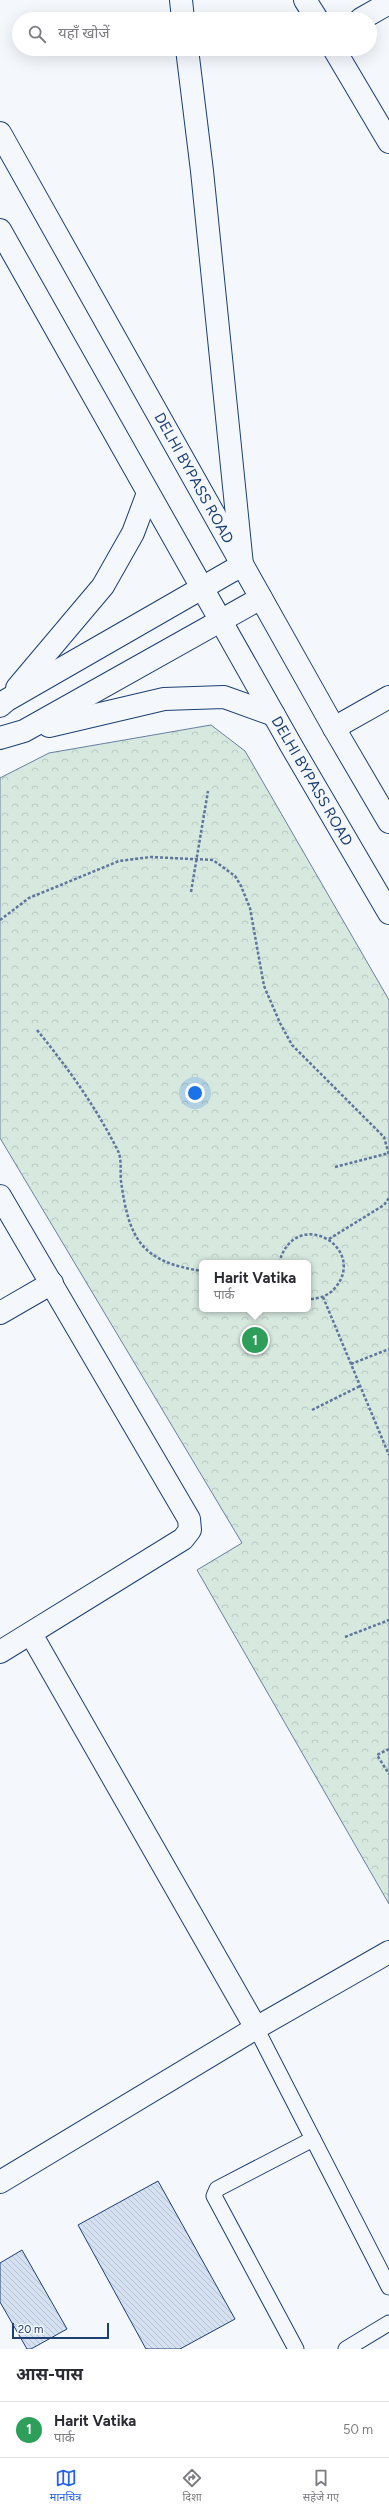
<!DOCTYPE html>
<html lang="hi">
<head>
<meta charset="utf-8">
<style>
  :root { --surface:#fff; --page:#f2f2f3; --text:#2b2b33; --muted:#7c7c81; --line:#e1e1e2; --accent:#2563eb }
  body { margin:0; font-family:Figtree,"Noto Sans Devanagari",sans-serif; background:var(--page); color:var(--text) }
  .scale { position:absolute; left:12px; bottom:10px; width:97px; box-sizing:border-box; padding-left:4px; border:2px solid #1d3f73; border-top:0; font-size:11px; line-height:14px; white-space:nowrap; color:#1d3f73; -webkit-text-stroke:3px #f4f7fb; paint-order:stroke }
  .you { position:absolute; left:195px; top:1093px; width:14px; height:14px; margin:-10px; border:3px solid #fff; border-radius:50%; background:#1a73e8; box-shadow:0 0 0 6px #1a73e833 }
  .badge { display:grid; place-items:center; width:26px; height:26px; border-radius:50%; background:var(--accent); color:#fff; font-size:13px; font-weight:700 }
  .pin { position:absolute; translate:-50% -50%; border:2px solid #fff; box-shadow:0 1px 4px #0006 }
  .popup { position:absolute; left:199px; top:1260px; width:112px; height:52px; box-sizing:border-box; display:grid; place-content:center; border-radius:6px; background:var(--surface); filter:drop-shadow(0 1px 3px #0005); font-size:13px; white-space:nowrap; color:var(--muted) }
  .popup b { font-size:15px; color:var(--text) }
  .popup::after { content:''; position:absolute; left:50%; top:100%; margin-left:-8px; border:8px solid transparent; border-top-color:var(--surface) }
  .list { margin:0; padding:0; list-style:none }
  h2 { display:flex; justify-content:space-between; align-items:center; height:52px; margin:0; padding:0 16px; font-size:17px }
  h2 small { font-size:13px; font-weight:400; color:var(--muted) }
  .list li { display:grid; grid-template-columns:26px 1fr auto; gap:12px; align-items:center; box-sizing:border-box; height:56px; padding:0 16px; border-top:1px solid var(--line) }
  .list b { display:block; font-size:15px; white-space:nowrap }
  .list p { margin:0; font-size:13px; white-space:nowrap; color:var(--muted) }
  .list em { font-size:13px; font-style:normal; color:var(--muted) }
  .icon { flex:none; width:22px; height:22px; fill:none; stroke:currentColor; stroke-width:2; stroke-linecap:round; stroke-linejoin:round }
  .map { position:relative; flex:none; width:389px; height:2349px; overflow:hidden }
  .search { position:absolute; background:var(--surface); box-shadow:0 4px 16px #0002; left:12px; right:12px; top:12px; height:44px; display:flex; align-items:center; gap:10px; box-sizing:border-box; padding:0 14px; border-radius:22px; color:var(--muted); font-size:15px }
  .sheet { height:108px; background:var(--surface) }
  nav { display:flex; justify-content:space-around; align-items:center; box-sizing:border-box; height:56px; border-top:1px solid var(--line); background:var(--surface); font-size:11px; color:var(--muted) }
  nav a { display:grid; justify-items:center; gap:2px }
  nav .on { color:var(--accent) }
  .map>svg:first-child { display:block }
  .forest { fill:url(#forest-crowns); stroke:#687fa3; fill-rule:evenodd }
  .building { fill:url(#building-back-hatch); stroke:#1d3f73 }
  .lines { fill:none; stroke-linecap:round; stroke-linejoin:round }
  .lane-casing { stroke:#1d3f73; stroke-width:17 }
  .street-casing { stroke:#1d3f73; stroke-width:24 }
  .secondary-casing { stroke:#1d3f73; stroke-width:24 }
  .path { stroke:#5e769c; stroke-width:2.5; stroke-dasharray:3 2; stroke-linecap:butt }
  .lane { stroke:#f4f7fb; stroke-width:15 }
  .street { stroke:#f4f7fb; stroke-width:22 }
  .secondary { stroke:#f4f7fb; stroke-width:22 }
  .labels { text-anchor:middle; stroke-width:3; stroke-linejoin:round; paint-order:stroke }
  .street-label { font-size:15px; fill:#1d3f73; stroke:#f4f7fb }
</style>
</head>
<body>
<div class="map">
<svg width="389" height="2349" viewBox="0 0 389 2349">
  <defs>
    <pattern id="forest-crowns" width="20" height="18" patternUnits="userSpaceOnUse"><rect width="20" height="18" fill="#d7e8df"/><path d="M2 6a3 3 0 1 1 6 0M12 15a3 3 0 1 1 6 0" fill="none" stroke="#b8c8c3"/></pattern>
    <pattern id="building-back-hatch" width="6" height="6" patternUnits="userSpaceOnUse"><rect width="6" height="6" fill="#d5e0f0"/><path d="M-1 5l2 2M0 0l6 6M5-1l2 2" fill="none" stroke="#b6c1d1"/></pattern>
  </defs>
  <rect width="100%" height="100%" fill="#f4f7fb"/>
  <path class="forest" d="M211 725 245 751 389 1000V1904L197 1570 242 1543 0 1138V778L49 753ZM202 1263H308V1309H202Z"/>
  <g class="building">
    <path d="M158 2181 235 2319 180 2349H146L78 2225Z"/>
    <path d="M22 2250 67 2329 31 2349H27L0 2302V2263Z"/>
  </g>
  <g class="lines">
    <defs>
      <g id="lane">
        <path d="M256 2028 389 2287"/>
        <path d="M296 2349 214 2196 217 2189 313 2139"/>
        <path d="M346 2349 389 2323"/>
      </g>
      <g id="street">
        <path d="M181 0 183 19"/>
        <path d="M305 0 317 19"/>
        <path d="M361 19 389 3"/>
        <path d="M334 49 389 142"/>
        <path d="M17 688 103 586 133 533 148 493"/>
        <path d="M0 706 7 700 242 565 202 171 187 49"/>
        <path d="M49 726 164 699 224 697 274 715"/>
        <path d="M334 728 389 697"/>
        <path d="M0 738 24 731 261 598"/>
        <path d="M0 1196 189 1519 190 1530 183 1539 0 1652"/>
        <path d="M0 1313 52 1283"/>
        <path d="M31 1634 256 2028"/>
        <path d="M0 2182 256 2028 389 1952"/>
      </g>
      <g id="secondary">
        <path d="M0 133 334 728 389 822"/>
        <path d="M0 230 292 747 389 913"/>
      </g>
    </defs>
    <use href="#lane" class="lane-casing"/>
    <use href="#street" class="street-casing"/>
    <use href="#secondary" class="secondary-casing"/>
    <g class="path">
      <path d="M191 892 208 791"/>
      <path d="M0 920 29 898 119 861 151 857 213 860 235 876 241 886 250 908 264 986 280 1023 292 1045 384 1137 389 1155"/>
      <path d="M37 1030C68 1068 96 1107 118 1151 122 1159 120 1172 121 1181 129 1239 141 1262 202 1271"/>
      <path d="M335 1167 389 1153"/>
      <path d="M329 1239 384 1205 389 1198"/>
      <path d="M279 1263C295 1204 369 1248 335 1288 328 1296 319 1299 308 1299"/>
      <path d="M323 1297 389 1455"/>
      <path d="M351 1364 389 1349"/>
      <path d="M312 1410 360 1386"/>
      <path d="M345 1637 389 1620"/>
      <path d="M389 1749 377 1755 389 1774"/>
    </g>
    <use href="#lane" class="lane"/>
    <use href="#street" class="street"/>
    <use href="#secondary" class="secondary"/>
  </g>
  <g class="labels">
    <g class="street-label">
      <text transform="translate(194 478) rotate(61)" y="5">DELHI BYPASS ROAD</text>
      <text transform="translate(312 781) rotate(60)" y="5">DELHI BYPASS ROAD</text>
    </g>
  </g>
</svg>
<div class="scale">20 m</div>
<div class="you"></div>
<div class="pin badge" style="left:255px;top:1340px;background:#2e9e5b">1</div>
<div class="popup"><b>Harit Vatika</b>पार्क</div>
<div class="search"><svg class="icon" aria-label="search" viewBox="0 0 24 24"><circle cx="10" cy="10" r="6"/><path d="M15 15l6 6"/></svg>यहाँ खोजें</div>
</div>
<section class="sheet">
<h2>आस-पास<small></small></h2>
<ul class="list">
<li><span class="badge" style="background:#2e9e5b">1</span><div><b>Harit Vatika</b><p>पार्क</p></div><em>50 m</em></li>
</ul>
</section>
<nav>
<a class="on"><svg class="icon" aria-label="map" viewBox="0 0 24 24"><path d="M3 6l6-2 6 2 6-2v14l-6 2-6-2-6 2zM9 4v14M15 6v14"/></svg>मानचित्र</a>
<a><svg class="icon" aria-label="directions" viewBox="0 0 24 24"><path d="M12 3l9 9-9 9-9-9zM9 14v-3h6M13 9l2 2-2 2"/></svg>दिशा</a>
<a><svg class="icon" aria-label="saved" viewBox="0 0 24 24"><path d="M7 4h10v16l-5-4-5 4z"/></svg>सहेजे गए</a>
</nav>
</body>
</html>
